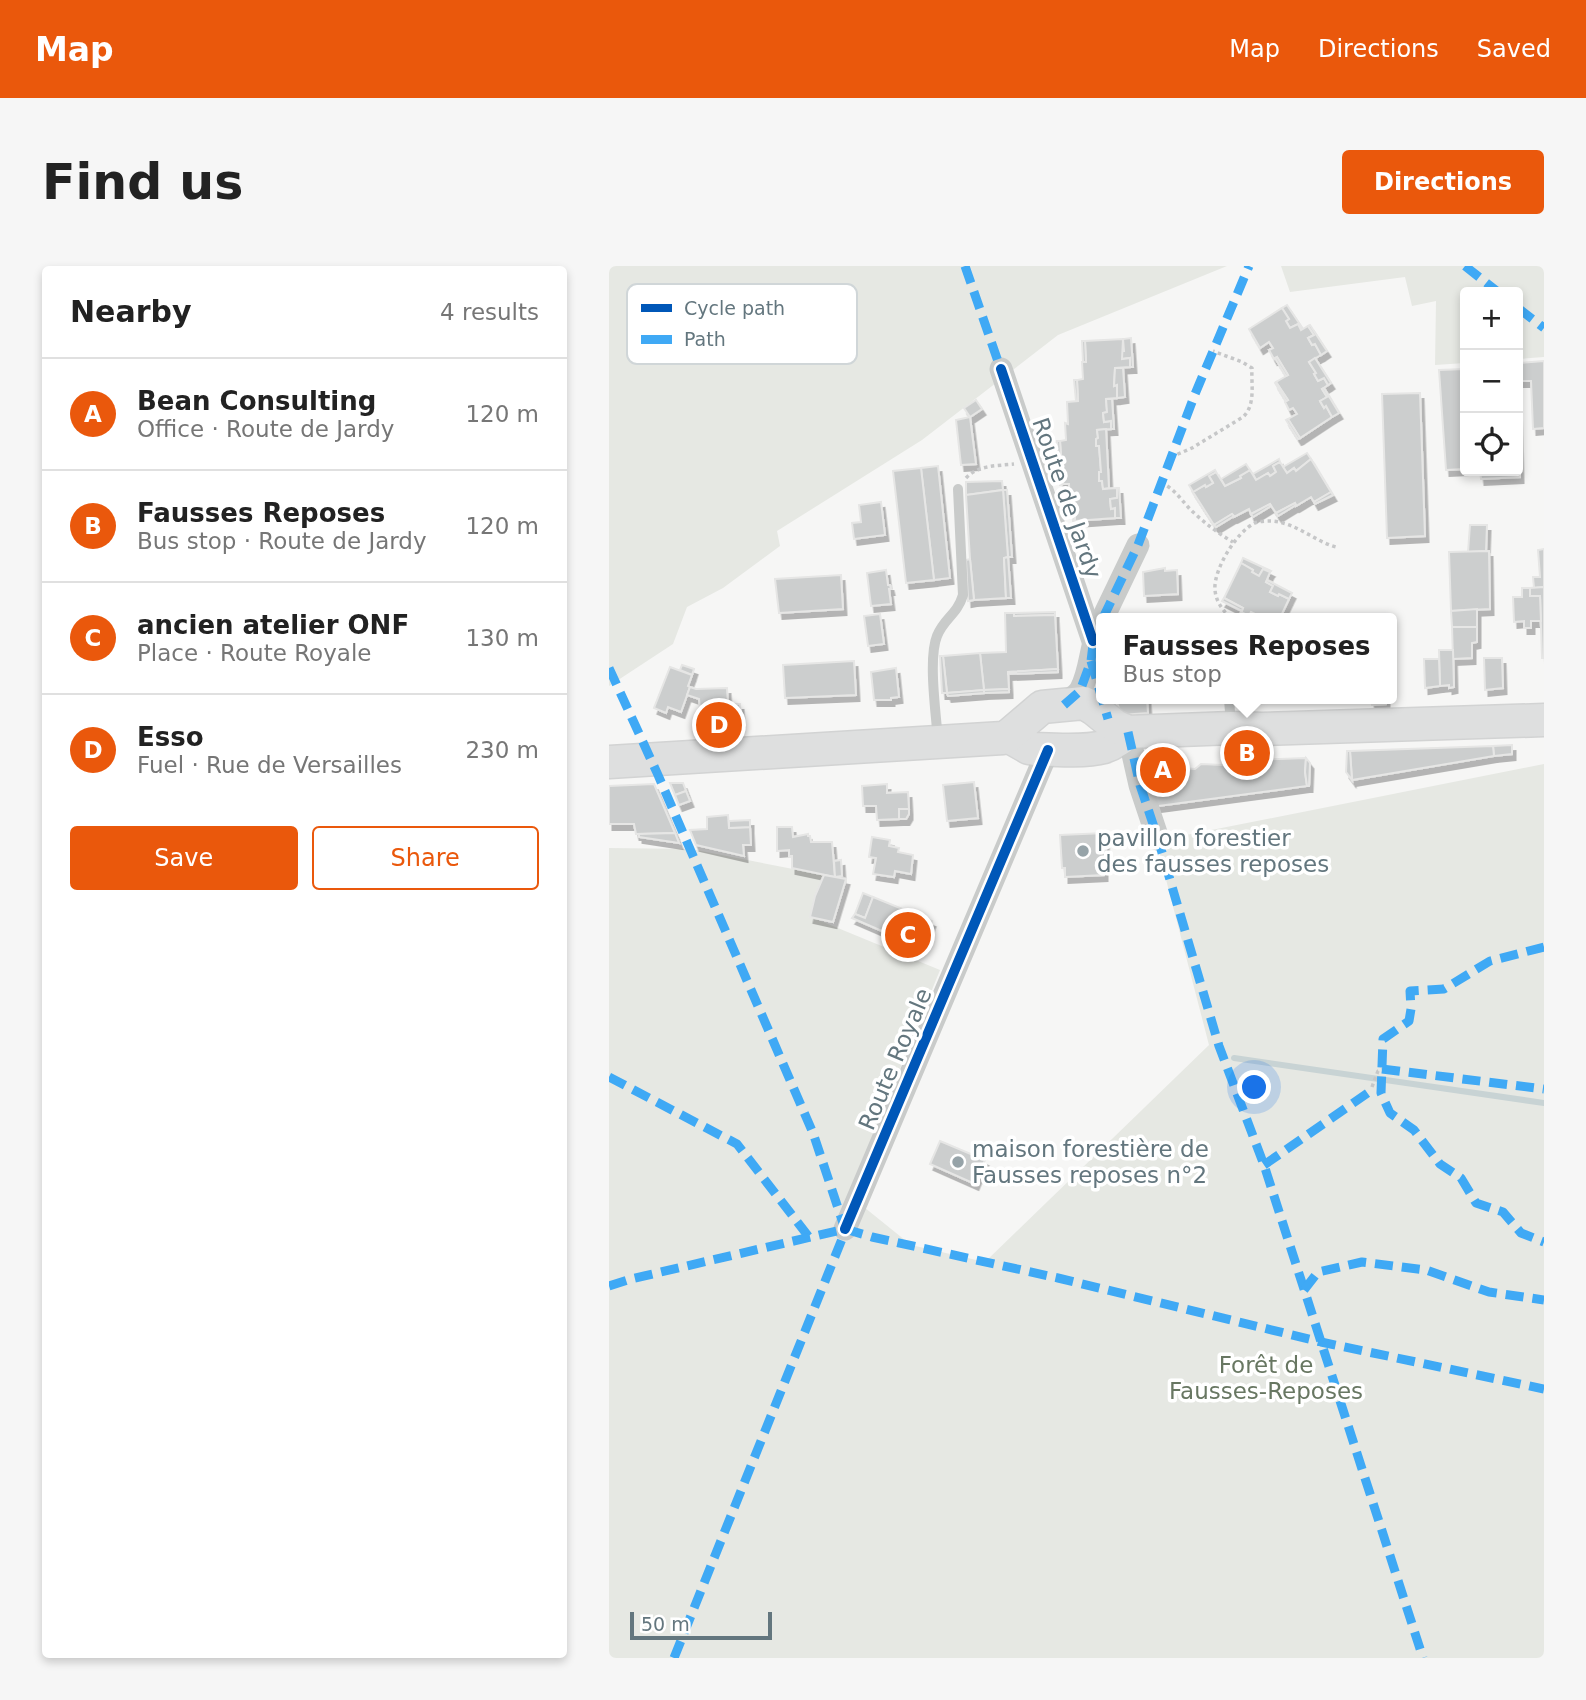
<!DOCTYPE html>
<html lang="en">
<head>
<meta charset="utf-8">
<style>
  :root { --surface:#fff; --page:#f6f6f6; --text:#222; --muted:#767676; --line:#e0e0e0; --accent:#ea580c }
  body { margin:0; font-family:"DejaVu Sans",sans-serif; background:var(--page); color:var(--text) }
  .controls { position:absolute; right:21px; top:21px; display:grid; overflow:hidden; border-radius:7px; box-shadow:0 4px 10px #0003 }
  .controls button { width:63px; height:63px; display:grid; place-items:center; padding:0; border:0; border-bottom:2px solid var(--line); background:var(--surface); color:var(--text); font:35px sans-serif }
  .scale { position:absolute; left:21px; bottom:18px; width:142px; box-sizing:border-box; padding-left:7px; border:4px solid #63767e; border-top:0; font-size:19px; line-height:24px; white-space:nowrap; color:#63767e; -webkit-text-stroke:5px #fff; paint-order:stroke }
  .you { position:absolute; left:646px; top:822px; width:24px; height:24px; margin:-18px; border:5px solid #fff; border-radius:50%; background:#1a73e8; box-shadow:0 0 0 10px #1a73e833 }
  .badge { display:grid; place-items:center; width:46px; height:46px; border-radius:50%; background:var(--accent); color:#fff; font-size:23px; font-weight:700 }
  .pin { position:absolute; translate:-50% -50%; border:4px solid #fff; box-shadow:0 2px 7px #0006 }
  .popup { position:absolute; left:487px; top:347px; width:301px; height:91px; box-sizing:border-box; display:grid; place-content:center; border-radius:7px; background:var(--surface); filter:drop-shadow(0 2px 5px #0005); font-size:23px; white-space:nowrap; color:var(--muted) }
  .popup b { font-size:26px; color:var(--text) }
  .popup::after { content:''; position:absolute; left:50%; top:100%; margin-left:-14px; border:14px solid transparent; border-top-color:var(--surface) }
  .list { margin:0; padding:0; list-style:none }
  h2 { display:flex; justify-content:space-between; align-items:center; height:91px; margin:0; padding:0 28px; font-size:30px }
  h2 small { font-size:23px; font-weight:400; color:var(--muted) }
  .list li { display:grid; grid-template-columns:46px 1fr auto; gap:21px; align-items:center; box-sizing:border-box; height:112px; padding:0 28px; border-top:2px solid var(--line) }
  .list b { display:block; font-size:26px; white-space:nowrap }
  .list p { margin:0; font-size:23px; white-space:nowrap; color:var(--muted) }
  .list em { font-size:23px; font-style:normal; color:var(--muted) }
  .actions { display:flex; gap:14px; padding:21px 28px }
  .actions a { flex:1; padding:16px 0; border:2px solid var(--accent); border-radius:7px; text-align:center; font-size:24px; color:var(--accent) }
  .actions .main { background:var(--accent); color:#fff }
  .icon { flex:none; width:38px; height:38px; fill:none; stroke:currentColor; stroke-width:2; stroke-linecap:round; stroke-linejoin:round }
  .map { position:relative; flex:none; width:935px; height:1392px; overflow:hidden; border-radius:7px }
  header { display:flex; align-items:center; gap:42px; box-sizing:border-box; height:98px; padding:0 35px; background:var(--accent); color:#fff }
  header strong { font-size:33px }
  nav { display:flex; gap:38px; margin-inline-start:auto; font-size:24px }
  .intro { display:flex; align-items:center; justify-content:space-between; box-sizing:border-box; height:168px; padding:0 42px }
  h1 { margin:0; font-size:49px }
  .button { padding:18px 32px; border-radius:7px; background:var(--accent); color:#fff; font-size:24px; font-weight:700 }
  main { display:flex; gap:42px; padding:0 42px }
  aside { flex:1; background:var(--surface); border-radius:7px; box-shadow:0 4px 10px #0003 }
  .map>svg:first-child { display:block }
  .green { fill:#e6e8e3 }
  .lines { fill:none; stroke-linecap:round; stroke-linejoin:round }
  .stream { stroke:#c8d3d4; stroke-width:6 }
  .building { fill:#cccece; stroke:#e6e6e5; stroke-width:2; filter:url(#shadow) }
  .secondary-casing { stroke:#d2d3d3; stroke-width:35 }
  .path { stroke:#c6c7c8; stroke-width:3.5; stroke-dasharray:3.5 3.5; stroke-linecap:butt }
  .service { stroke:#c9cbca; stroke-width:10 }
  .minor { stroke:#c9cbca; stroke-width:23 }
  .secondary { stroke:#dedfdf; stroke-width:32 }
  .quiet { stroke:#3fa9f5; stroke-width:9; stroke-dasharray:18 9; stroke-linecap:butt }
  .cycleway-casing { stroke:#fff; stroke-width:15 }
  .cycleway { stroke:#0057b8; stroke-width:10 }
  .poi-dot { fill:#96a3a8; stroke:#fff; stroke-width:2.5 }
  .labels { text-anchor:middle; stroke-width:7; stroke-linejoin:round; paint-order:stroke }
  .street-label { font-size:23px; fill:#63767e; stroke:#fff }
  .poi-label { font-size:23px; fill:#63767e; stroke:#fff; text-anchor:start }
  .park-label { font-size:23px; fill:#687762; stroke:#fff }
  .key { fill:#fff; stroke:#d0d6d8; stroke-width:2 }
  .key-label { font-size:19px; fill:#63767e }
</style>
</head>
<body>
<header>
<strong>Map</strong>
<nav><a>Map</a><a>Directions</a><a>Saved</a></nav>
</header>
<div class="intro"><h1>Find us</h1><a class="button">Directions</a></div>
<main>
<aside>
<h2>Nearby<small>4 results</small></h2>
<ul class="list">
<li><span class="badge">A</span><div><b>Bean Consulting</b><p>Office · Route de Jardy</p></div><em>120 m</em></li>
<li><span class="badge">B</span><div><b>Fausses Reposes</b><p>Bus stop · Route de Jardy</p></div><em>120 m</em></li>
<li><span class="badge">C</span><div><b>ancien atelier ONF</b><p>Place · Route Royale</p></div><em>130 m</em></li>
<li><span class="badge">D</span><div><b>Esso</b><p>Fuel · Rue de Versailles</p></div><em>230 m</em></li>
</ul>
<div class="actions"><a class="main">Save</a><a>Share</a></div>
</aside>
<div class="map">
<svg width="935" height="1392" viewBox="0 0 935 1392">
  <defs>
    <filter id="shadow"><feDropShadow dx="3.5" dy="6" stdDeviation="0" flood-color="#0004"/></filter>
  </defs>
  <rect width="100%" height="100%" fill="#f6f6f5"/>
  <g class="green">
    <path d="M0 0H618L449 69 313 174 168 265 171 280 114 322 78 341 64 378 0 420Z"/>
    <path d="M672 0H935V91L909 93V26H856V97L826 99 827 35 803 40 796 11 681 26Z"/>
    <path d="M935 498V1392H0V582L82 583 215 609 206 630 202 651 331 704 240 929 302 979 376 996 600 779 547 575Z"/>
  </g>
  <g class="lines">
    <path class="stream" d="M625 792 935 837"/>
  </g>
  <g class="building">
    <path d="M678 39 694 63 692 64 689 58 681 62 677 55 680 53 673 42Z"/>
    <path d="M673 42 680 53 677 55 681 62 689 58 692 64 699 60 705 69 699 72 703 79 706 78 712 89 700 96 707 107 705 108 709 115 715 112 719 119 713 123 718 131 711 135 715 142 717 140 723 151 691 172 679 153 688 148 684 142 680 144 676 136 679 134 667 116 679 109 668 91 665 93 660 84 664 82 660 76 651 82 640 63Z"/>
    <path d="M701 59 718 85 712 89 706 78 703 79 699 72 705 69 699 60Z"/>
    <path d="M522 72 524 101H521V92L513 93 512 85H515L514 73Z"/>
    <path d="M514 73 513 93 521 92V101L506 102 505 120 508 119V132L497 133 498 146 494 147 495 156 502 155V163L488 164 489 172 487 173V180H490L492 206H490V215H493L494 223 508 222V232L501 233 502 243 506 242V252L466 255 465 234H461L460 218H454L451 175 457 174 456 157 459 158 458 136 469 135 468 114 474 113 473 96H477L476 75Z"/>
    <path d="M473 75H476L477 96H474Z"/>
    <path d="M668 91 679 109 677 110 666 92Z"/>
    <path d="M706 92 722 117 719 119 715 112 709 115 705 108 707 107 700 96Z"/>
    <path d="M935 95V162L924 163 922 115H909V97Z"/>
    <path d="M506 102H514L516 131 508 132V119L505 120Z"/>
    <path d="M856 103V203L837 204 830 104Z"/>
    <path d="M465 114H468L469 135H467Z"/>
    <path d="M667 116 679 134 677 135 666 117Z"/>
    <path d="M715 122 730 147 723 151 717 140 715 142 711 135 718 131 713 123Z"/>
    <path d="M811 127 816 270 778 272 773 128Z"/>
    <path d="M497 133H503L505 163H502V155L495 156 494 147 498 146Z"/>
    <path d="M367 134 373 143 361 151 355 142Z"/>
    <path d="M909 147 911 211 872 213 871 205H909Z"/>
    <path d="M361 151 367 198 352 199 347 154Z"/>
    <path d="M679 153 691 172 689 173 677 154Z"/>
    <path d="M497 163 500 222 494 223 493 215H490V206H492L490 180H487V173L489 172 488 164Z"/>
    <path d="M448 175H451L454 218 451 219Z"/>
    <path d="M698 187 702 193 687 205 685 202 678 207 674 201Z"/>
    <path d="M670 193 671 196 664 200 667 206 661 210 659 207 647 214 644 208Z"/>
    <path d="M702 193 722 226 705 236 702 231 687 240 686 237 667 247 661 238 642 248 640 243 625 251 623 248 605 259 584 226 596 219 597 221 604 217 600 210 607 206 616 220 632 212 631 210 641 204 647 214 659 207 661 210 667 206 664 200 671 196 678 207 685 202 687 205Z"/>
    <path d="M637 198 641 204 631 210 632 212 616 220 612 213Z"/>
    <path d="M329 200 341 312 325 314 312 202Z"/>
    <path d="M312 202 325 314 297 317 284 205Z"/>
    <path d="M606 204 607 206 600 210 604 217 597 221 596 219 584 226 580 219Z"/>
    <path d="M393 215 394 224 357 229V216Z"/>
    <path d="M508 222H510L512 252H506V242L502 243 501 233 508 232Z"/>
    <path d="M394 224H398L403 291H399Z"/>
    <path d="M394 224 399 291 395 292 397 332 365 334 361 293 357 229Z"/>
    <path d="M722 226 724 229 706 238 705 236Z"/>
    <path d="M462 234H465L466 255H464Z"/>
    <path d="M272 236 276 269 245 273 243 257 252 256 250 239Z"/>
    <path d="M686 237 687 239 669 250 667 247Z"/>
    <path d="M661 238 662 240 644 251 642 248Z"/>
    <path d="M623 248 625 250 607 261 605 259Z"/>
    <path d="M861 259H878L877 285 859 286Z"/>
    <path d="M935 283V321L925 322 924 311H931L929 284Z"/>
    <path d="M880 285 881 343 842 345 840 286Z"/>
    <path d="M399 291 402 332H397L395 292Z"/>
    <path d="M634 292 662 305 661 306 654 303 650 310 643 306 644 304 632 297Z"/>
    <path d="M361 293 365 334 359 335 357 294Z"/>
    <path d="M632 297 644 304 643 306 650 310 654 303 661 306 657 316 664 320 661 326 669 330 670 328 680 333 671 352H646L648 349 642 346 640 350 632 346 634 342 615 332Z"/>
    <path d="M556 302V305L568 304 569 328 535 330 534 306Z"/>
    <path d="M277 304 279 319H281L282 323H280L282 338 262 340 258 307Z"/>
    <path d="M232 309 234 343 170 347 166 313Z"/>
    <path d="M658 314 683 327 680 333 670 328 669 330 661 326 664 320 657 316Z"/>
    <path d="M935 321V392H933L931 330H921V322Z"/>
    <path d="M913 322H921V330H931L932 355H922V362H915V355L905 356 904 331H913Z"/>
    <path d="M615 332 634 342 633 345 613 335Z"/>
    <path d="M868 343V361H843L842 345Z"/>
    <path d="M446 346V349L405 350V347Z"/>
    <path d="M396 347H405V350L446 349 449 403 399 406 400 423 375 424 371 387 397 386Z"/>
    <path d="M271 348 275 378 259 380 255 350Z"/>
    <path d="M843 361H868V376L863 377V392L844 393Z"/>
    <path d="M830 384H844L845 421 840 422V419L831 420Z"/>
    <path d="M371 387 375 424 338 427 334 390Z"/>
    <path d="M331 390H334L338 427H333Z"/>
    <path d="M875 392H893L894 422 876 424Z"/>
    <path d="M815 393H830L831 420 816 422Z"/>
    <path d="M245 395 247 429 176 432 174 399Z"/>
    <path d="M73 399 85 403 83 409 71 404Z"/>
    <path d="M61 401 83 409 79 420 81 421 72 446 59 441 57 447 45 442Z"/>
    <path d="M287 402 290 431 282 432V434H265L262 406Z"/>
    <path d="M449 403V406L399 408V406Z"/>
    <path d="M81 421 87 423 118 422 119 438H131L132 455 92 456 90 433 78 429Z"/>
    <path d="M400 423V426L375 427V424Z"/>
    <path d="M375 424V427L339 430 338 427Z"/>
    <path d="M507 433H538L539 447 512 449Z"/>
    <path d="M762 433H777V438L763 439Z"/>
    <path d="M903 479V488L885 490 884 480Z"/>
    <path d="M884 480 885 490 743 514 741 485Z"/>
    <path d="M738 485H741L743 514 737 506Z"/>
    <path d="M572 491 573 502 586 503 592 498 614 499 618 495 639 496 641 494 697 492 696 506 698 520 542 541 526 493Z"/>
    <path d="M697 492 701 497 700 520H698L696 506Z"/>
    <path d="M365 516 369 552 338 555 334 519Z"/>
    <path d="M61 517H74L77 525 66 529Z"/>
    <path d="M45 518 66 567 27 568 25 558H0V520Z"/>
    <path d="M278 518V527L299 526 300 543H290V553L268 554 267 540H254L253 520Z"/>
    <path d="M77 525 81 535 70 539 66 529Z"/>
    <path d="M290 543H300V548L297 553H290Z"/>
    <path d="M119 549 120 562 141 561 142 579H134L135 590 87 579 81 564 98 563V551Z"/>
    <path d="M141 554V561L120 562V555Z"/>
    <path d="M168 561H183L184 571 199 568V570H201L202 576H223L226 611 183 602V590H180V584L168 585Z"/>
    <path d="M66 567 70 577 30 571V568Z"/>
    <path d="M496 567 497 600H495V609L456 611V602H453L451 569Z"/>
    <path d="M263 571 281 574 280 580 290 582 289 586 304 589 302 608 286 605 285 611 264 608 267 592 260 591Z"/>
    <path d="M232 594 233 610 226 611 225 595Z"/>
    <path d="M215 609 237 613 224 656 201 651 206 630Z"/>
    <path d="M254 627 264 631 256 652 246 648Z"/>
    <path d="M264 631 323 655 312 682 243 652 246 648 256 652Z"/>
    <path d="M331 875 376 894 366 918 321 898Z"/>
  </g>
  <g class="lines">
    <defs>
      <g id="secondary">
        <path d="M399 470 420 482 426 483C447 484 476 486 495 481 505 478 512 472 519 466"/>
        <path d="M0 496 394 472 399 470 433 441 475 437 485 443 506 460 519 466 623 462 653 463 935 454"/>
      </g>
    </defs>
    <use href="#secondary" class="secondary-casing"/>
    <g class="path">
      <path d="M562 191 583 182 634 151C647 139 642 118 643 102L633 96 604 85"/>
      <path d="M357 212C369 199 387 200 405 198"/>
      <path d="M552 217C566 222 574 237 584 246 597 258 610 268 624 276"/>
      <path d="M621 352C614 344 607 336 606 324 604 304 628 265 646 257 651 255 657 255 662 255 686 256 705 275 727 281"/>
      <path d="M763 821 769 805 773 803"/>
    </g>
    <g class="service">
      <path d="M620 433 622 459"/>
      <path d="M329 474C327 448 319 392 328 370 335 352 348 349 354 329L349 223"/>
    </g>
    <g class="minor">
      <path d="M392 103 484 375"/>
      <path d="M494 352 529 279"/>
      <path d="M455 439C460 434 469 429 472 423 482 404 481 381 490 362"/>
      <path d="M519 466 531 519 549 573"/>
      <path d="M236 963 439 484"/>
    </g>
    <use href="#secondary" class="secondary"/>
    <g class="quiet">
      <path d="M356 0 393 107"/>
      <path d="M856 0 889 26"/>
      <path d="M909 42 935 62"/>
      <path d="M494 352 529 279 586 128 640 0"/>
      <path d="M482 395 499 453"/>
      <path d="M0 402 49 509 204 867 236 963"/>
      <path d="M455 439 471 425 482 395 485 371"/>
      <path d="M519 466 531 519 549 573 610 780 655 899 814 1392"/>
      <path d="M935 681 881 695 835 723 801 725 802 743 800 755 774 773 772 827 781 847 805 864 831 898 852 912 867 937 894 946 912 967 935 976"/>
      <path d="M773 803 935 823"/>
      <path d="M0 811 128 878 200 971"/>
      <path d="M655 899 763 824V821"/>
      <path d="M0 1020 22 1013 236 963 263 971 449 1012 712 1076 935 1123"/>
      <path d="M695 1024 709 1006 753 996 817 1004 880 1026 935 1034"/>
      <path d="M65 1392 239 958"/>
    </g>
    <defs>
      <g id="cycleway">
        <path d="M392 103 484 375"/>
        <path d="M236 963 439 484"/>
      </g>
    </defs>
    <use href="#cycleway" class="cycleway-casing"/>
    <use href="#cycleway" class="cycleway"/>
  </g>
  <g class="poi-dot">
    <circle cx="474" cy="585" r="7"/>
    <circle cx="349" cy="896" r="7"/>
  </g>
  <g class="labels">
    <g class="street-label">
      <text transform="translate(458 232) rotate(71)" y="8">Route de Jardy</text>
      <text transform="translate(286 793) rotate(-67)" y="8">Route Royale</text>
    </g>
    <g class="poi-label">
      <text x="488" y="580">pavillon forestier<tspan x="488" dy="26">des fausses reposes</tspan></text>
      <text x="363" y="891">maison forestière de<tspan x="363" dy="26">Fausses reposes n°2</tspan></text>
    </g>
    <g class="park-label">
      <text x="657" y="1107">Forêt de<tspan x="657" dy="26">Fausses-Reposes</tspan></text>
    </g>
  </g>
  <rect x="18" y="18" width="230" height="80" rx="10" class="key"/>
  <rect x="32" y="38" width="31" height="8" fill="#0057b8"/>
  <rect x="32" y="69" width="31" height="9" fill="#3fa9f5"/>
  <g class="key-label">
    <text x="75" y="49">Cycle path</text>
    <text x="75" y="80">Path</text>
  </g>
</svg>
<div class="controls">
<button>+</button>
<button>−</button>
<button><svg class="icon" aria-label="locate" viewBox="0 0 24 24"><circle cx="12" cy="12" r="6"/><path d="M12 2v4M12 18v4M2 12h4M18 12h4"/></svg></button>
</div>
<div class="scale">50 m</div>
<div class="you"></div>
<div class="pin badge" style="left:554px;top:504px">A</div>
<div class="pin badge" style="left:638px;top:487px">B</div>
<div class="popup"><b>Fausses Reposes</b>Bus stop</div>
<div class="pin badge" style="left:299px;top:669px">C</div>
<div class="pin badge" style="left:110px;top:459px">D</div>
</div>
</main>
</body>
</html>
